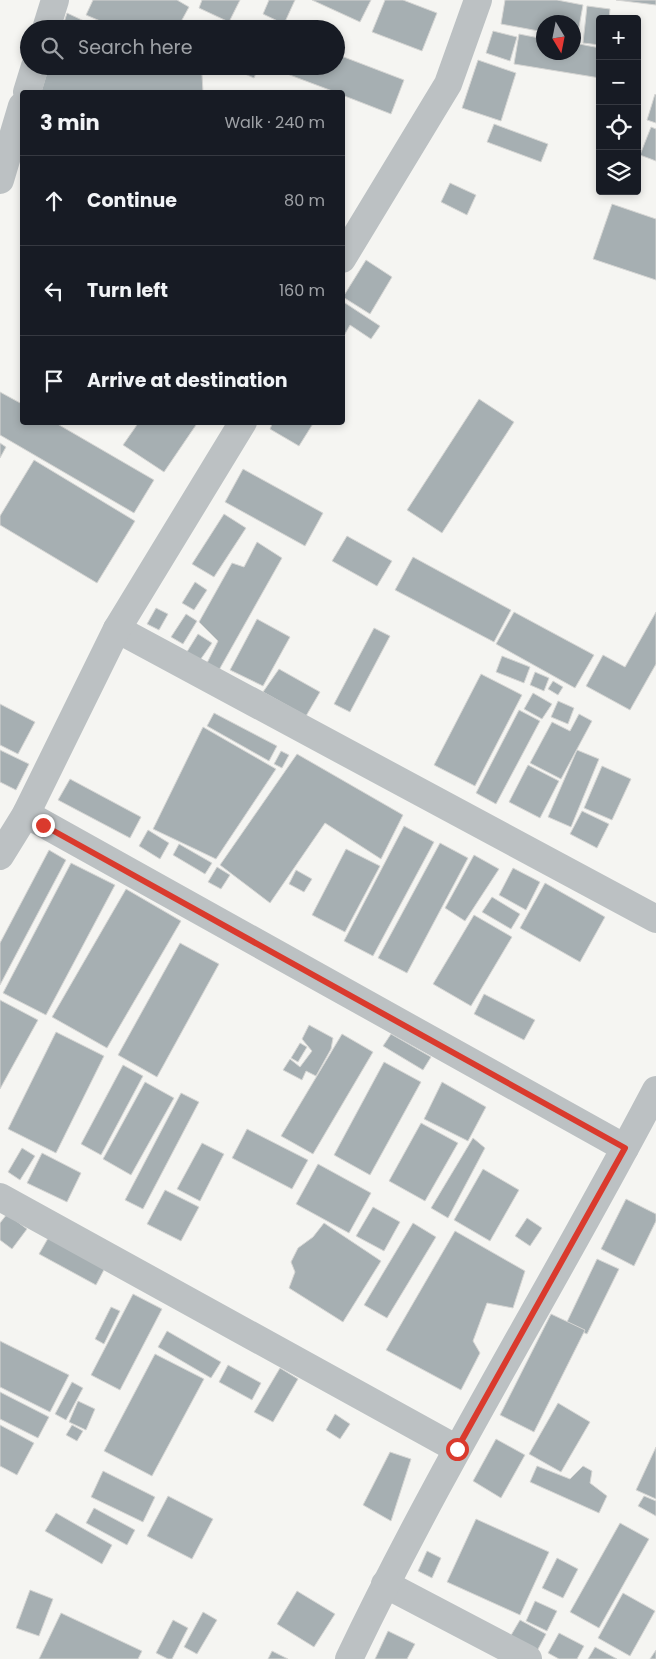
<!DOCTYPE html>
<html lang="en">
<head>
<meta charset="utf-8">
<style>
  :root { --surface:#171b24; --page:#20242c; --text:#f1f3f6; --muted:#9ea1a6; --line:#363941 }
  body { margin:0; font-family:Poppins,sans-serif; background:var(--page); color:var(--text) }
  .controls { position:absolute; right:15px; top:15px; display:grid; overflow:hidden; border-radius:5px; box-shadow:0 2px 8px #0003 }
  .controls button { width:45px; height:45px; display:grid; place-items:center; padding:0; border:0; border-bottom:1px solid var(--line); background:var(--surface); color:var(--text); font:25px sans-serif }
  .compass { position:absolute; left:536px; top:15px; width:45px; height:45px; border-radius:50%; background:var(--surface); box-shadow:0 2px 8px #0003; rotate:170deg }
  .stop { position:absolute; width:15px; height:15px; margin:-11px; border:4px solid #da3a2d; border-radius:50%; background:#fff }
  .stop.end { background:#da3a2d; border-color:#fff; box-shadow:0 1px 5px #0008 }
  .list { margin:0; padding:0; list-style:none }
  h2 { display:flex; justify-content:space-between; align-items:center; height:65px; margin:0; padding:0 20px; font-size:21px }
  h2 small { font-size:16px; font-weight:400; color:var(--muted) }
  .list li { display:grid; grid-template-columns:32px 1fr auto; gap:15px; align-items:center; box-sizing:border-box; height:90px; padding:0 20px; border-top:1px solid var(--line) }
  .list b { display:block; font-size:19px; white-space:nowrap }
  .list em { font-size:16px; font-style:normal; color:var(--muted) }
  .icon { flex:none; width:28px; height:28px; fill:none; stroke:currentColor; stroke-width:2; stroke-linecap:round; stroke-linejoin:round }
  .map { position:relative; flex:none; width:656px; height:1659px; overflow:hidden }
  .search { position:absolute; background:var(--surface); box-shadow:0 2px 8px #0003; left:20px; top:20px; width:325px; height:55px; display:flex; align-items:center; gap:12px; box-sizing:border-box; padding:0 18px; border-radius:28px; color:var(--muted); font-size:19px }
  .panel { position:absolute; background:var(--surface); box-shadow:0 2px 8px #0003; left:20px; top:90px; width:325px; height:335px; border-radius:5px }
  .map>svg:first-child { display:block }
  .building { fill:#a6afb2; stroke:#d6d6d4 }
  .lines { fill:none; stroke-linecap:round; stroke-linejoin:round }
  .street { stroke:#bcc1c3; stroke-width:28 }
  .route { stroke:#da3a2d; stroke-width:6 }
</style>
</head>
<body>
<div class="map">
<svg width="656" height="1659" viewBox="0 0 656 1659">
  <rect width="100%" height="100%" fill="#f5f5f2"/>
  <g class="building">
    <path d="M93 0H177L189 7 177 29H119L86 15Z"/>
    <path d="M202 0H240L229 22 199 8Z"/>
    <path d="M269 0H295L284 24 263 14Z"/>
    <path d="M312 0H371L360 22Z"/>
    <path d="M385 0H403L437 13 422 51 372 32Z"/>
    <path d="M505 0H557L583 5 577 38H574V22H544V32L501 24Z"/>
    <path d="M616 0H656V5Z"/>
    <path d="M587 6 610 9 609 19H600V45L583 43Z"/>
    <path d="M67 13 101 29H62Z"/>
    <path d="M235 23 248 29H232Z"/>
    <path d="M493 31 517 37 510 61 486 53Z"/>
    <path d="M519 34 544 39V52H574V43L600 48V78L514 64Z"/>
    <path d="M336 54 404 80 391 114 342 95V92H335L266 66H336Z"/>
    <path d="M478 60 516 73 501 121 462 108Z"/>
    <path d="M49 66H184L202 75 203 92H41Z"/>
    <path d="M237 66H259L254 78 236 70Z"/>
    <path d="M655 94 656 95V123L647 120Z"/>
    <path d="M494 124 548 144 541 162 487 142Z"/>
    <path d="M651 127 656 129V161L640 155Z"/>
    <path d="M450 183 476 195 467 215 441 202Z"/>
    <path d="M612 204 656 219V280L593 259Z"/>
    <path d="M366 260 392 277 370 314 343 297Z"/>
    <path d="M342 301 380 326 371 339 350 325 342 339Z"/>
    <path d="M0 392 22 404V422H54L154 480 134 513 0 435Z"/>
    <path d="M479 399 514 422 442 533 407 510Z"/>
    <path d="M139 422H198L164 472 123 445Z"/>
    <path d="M273 422H314L299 446 270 429Z"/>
    <path d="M0 443 6 447 0 458Z"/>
    <path d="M34 460 135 521 97 583 0 525V516Z"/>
    <path d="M243 469 323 513 305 546 225 502Z"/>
    <path d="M224 514 246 528 214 577 192 564Z"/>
    <path d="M347 536 392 561 377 586 332 561Z"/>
    <path d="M257 542 282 558 219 670 207 663 218 641 199 622 232 563 244 567Z"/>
    <path d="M413 557 511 610 494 642 395 590Z"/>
    <path d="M195 582 207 590 194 610 182 603Z"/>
    <path d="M156 608 168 614 159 630 147 624Z"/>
    <path d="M514 612 594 655 575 688 496 644Z"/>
    <path d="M656 612V664L630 710 586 686 603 655 625 667Z"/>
    <path d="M186 614 197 621 183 644 171 637Z"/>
    <path d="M257 619 290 637 263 686 230 670Z"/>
    <path d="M374 628 390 636 350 712 334 704Z"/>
    <path d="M198 634 212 643 198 663 185 655Z"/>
    <path d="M502 656 530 667 524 683 496 672Z"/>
    <path d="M279 669 320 692 306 716 263 692Z"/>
    <path d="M535 672 549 678 544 691 530 685Z"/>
    <path d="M481 674 522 695 475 786 434 765Z"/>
    <path d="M553 681 563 687 558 695 548 689Z"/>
    <path d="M533 693 552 704 542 719 524 709Z"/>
    <path d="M558 701 574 708 568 724 551 717Z"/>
    <path d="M0 704 35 722 18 754 0 745Z"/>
    <path d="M519 710 540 721 496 804 476 793Z"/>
    <path d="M214 713 277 746 269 761 207 726Z"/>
    <path d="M579 714 592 721 561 779 530 763 552 722 570 731Z"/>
    <path d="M203 727 276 769 216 859 153 829Z"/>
    <path d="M0 750 29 764 16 790 0 782Z"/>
    <path d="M577 750 599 759 571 827 548 817Z"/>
    <path d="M281 751 289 755 282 768 274 764Z"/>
    <path d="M297 754 403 815 381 859 325 823 270 903 220 865Z"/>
    <path d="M528 765 559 781 540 818 509 802Z"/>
    <path d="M602 766 631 779 612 820 584 808Z"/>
    <path d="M70 779 141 817 130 838 58 800Z"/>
    <path d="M582 811 609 824 597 848 570 834Z"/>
    <path d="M404 826 434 842 373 956 344 941Z"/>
    <path d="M148 830 169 843 160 859 139 846Z"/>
    <path d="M440 843 468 858 407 973 378 958Z"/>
    <path d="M179 844 212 863 205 874 173 855Z"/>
    <path d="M346 849 380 866 345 932 312 915Z"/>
    <path d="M49 850 66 860 0 985V943Z"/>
    <path d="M474 855 499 869 465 921 445 908Z"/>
    <path d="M71 863 115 885 46 1015 3 993Z"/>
    <path d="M217 867 230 875 221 889 208 882Z"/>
    <path d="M513 868 540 882 526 910 499 895Z"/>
    <path d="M296 870 312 879 304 892 289 884Z"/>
    <path d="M545 883 605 917 580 962 520 928Z"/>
    <path d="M126 889 181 921 107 1048 52 1017Z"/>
    <path d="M492 897 520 914 511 929 482 912Z"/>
    <path d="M474 915 512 937 471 1006 433 984Z"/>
    <path d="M180 943 219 964 157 1077 118 1055Z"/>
    <path d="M484 994 535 1020 524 1040 474 1014Z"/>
    <path d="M0 1000 38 1020 0 1089Z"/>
    <path d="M309 1025 333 1038 331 1049 316 1076 306 1071 302 1080 283 1070 290 1059 300 1067 312 1051 302 1039Z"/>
    <path d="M56 1032 104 1056 56 1153 8 1129Z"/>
    <path d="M342 1034 373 1052 313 1154 281 1136Z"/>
    <path d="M391 1034 431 1057 423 1070 383 1046Z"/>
    <path d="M300 1043 307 1047 298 1062 291 1058Z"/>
    <path d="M384 1062 421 1082 370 1175 334 1155Z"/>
    <path d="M123 1065 143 1076 101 1155 81 1144Z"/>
    <path d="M145 1082 174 1098 131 1175 103 1159Z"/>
    <path d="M442 1082 486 1107 468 1141 424 1119Z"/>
    <path d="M181 1093 199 1102 143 1209 125 1200Z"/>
    <path d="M421 1123 458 1143 425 1201 389 1181Z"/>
    <path d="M247 1129 308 1160 292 1189 232 1158Z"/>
    <path d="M473 1138 485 1148 448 1218 431 1208Z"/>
    <path d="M202 1143 224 1154 200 1201 177 1189Z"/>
    <path d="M22 1148 35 1156 20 1180 8 1172Z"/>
    <path d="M42 1153 81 1173 67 1202 27 1183Z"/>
    <path d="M318 1164 371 1193 349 1233 296 1204Z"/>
    <path d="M483 1169 519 1190 490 1241 454 1220Z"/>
    <path d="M165 1190 199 1207 181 1241 147 1224Z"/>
    <path d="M626 1199 656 1214V1221L634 1266 601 1249Z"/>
    <path d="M373 1207 400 1222 384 1251 356 1236Z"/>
    <path d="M7 1214 27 1229 12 1249 0 1240V1223Z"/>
    <path d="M527 1218 542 1228 530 1246 515 1236Z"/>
    <path d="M324 1223 381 1261 343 1322 289 1288 295 1272 291 1262 298 1248 313 1237Z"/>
    <path d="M413 1223 436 1237 387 1318 364 1305Z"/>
    <path d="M455 1231 525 1271 513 1308 487 1303 473 1341 480 1353 461 1390 386 1350Z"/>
    <path d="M51 1233 107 1264 96 1285 39 1254Z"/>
    <path d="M597 1259 619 1269 587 1334 566 1324Z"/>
    <path d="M133 1294 162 1309 120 1390 91 1375Z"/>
    <path d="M111 1307 120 1311 104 1344 95 1339Z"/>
    <path d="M551 1314 585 1330 534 1432 500 1415Z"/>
    <path d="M167 1331 221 1362 211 1378 158 1347Z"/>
    <path d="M0 1341 69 1375 50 1412 0 1387Z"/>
    <path d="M155 1354 204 1379 152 1476 104 1451Z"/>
    <path d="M228 1365 261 1383 252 1400 219 1382Z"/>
    <path d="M280 1368 298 1379 273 1422 254 1412Z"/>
    <path d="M72 1382 83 1388 66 1420 55 1414Z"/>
    <path d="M0 1392 49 1417 38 1438 0 1419Z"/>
    <path d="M78 1401 95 1409 86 1430 69 1422Z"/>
    <path d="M558 1403 590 1422 561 1472 529 1454Z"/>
    <path d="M335 1414 350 1424 340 1439 326 1430Z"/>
    <path d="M0 1425 34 1443 17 1475 0 1466Z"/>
    <path d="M72 1425 83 1431 77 1441 66 1435Z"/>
    <path d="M496 1439 525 1455 501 1498 473 1481Z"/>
    <path d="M656 1447V1499L636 1490Z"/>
    <path d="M390 1452 411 1459 391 1521 363 1505Z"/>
    <path d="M537 1466 570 1479 583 1466 592 1471 590 1483 607 1496 599 1513 530 1482Z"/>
    <path d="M103 1471 155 1497 143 1522 91 1497Z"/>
    <path d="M168 1496 213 1519 192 1559 147 1536Z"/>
    <path d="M644 1496 656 1501V1516L638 1506Z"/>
    <path d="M94 1508 135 1530 127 1545 86 1523Z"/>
    <path d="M56 1513 112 1545 102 1564 45 1531Z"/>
    <path d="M476 1519 549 1552 520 1615 447 1582Z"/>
    <path d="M620 1523 649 1539 599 1628 570 1612Z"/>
    <path d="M427 1551 441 1558 432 1578 418 1571Z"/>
    <path d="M557 1558 578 1569 563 1598 542 1588Z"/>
    <path d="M30 1590 53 1599 39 1636 16 1628Z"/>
    <path d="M297 1591 335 1614 314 1647 277 1624Z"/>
    <path d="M623 1593 655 1611 630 1656 598 1638Z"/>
    <path d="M535 1601 557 1611 547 1631 526 1621Z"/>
    <path d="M203 1612 217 1620 197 1654 184 1647Z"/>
    <path d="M61 1613 142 1651 138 1659H39Z"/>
    <path d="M173 1620 188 1628 172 1659H168L156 1653Z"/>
    <path d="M520 1620 546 1634 537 1651 510 1637Z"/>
    <path d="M388 1631 415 1644 407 1659H375Z"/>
    <path d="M559 1633 584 1646 577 1659H559L548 1653Z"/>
    <path d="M595 1647 617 1659H588Z"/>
    <path d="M656 1650V1659H650Z"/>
    <path d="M272 1651 288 1659H268Z"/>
  </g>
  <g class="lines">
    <g class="street">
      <path d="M46 29 55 0"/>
      <path d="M27 92 35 66"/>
      <path d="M0 180 22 106"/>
      <path d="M342 259 448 84 478 0"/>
      <path d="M117 629 656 919"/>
      <path d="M26 814 625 1148"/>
      <path d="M0 856 26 814 117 629 243 422"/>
      <path d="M0 1197 457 1449"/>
      <path d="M385 1584 528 1659"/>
      <path d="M349 1659C442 1464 556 1281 656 1090"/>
    </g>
  </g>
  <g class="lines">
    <path class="route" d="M43 825 625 1148 457 1449"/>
  </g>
</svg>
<div class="controls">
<button>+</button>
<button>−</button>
<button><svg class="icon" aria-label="locate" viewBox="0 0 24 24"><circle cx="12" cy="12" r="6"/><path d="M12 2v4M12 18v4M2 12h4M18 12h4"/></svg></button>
<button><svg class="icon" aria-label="layers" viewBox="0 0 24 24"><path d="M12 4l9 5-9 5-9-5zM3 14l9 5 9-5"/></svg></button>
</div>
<svg class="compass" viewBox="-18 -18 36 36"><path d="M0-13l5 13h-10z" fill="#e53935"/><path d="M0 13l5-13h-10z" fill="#9ea1a6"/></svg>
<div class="stop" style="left:457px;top:1449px"></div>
<div class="stop end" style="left:43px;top:825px"></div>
<div class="search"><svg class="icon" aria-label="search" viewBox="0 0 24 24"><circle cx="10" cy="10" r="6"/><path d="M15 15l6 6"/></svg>Search here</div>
<section class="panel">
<h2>3 min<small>Walk · 240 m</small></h2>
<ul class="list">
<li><svg class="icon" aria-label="ahead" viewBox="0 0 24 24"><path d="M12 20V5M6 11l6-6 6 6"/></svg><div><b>Continue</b></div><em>80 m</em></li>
<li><svg class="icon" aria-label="left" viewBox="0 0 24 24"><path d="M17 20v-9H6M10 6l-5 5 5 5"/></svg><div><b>Turn left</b></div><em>160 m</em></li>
<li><svg class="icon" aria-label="arrive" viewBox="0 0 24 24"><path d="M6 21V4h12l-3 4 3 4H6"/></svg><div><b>Arrive at destination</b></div></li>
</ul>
</section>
</div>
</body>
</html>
